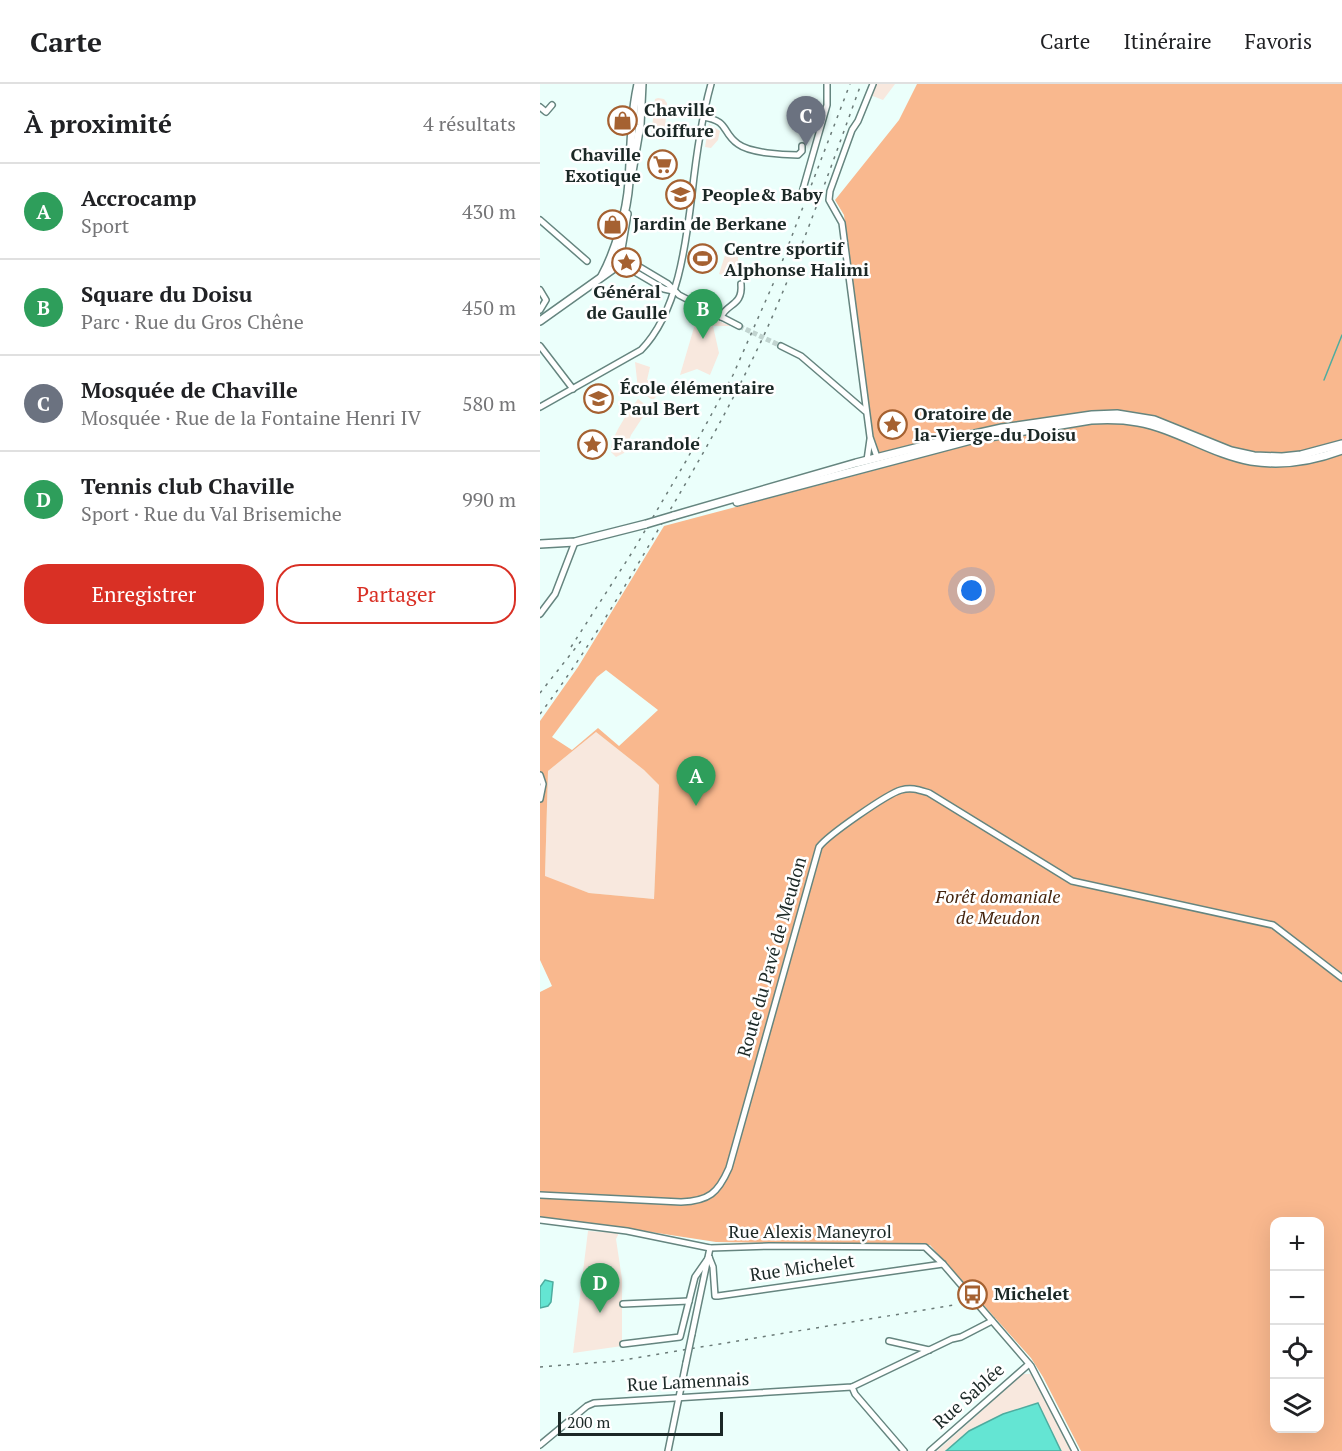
<!DOCTYPE html>
<html lang="fr">
<head>
<meta charset="utf-8">
<style>
  :root { --surface:#fff; --page:#f6f6f6; --text:#202124; --muted:#757577; --line:#e0e0e0; --accent:#d93025 }
  body { margin:0; font-family:"PT Serif",serif; background:var(--page); color:var(--text) }
  .controls { position:absolute; right:18px; bottom:18px; display:grid; overflow:hidden; border-radius:12px; box-shadow:0 6px 24px #0002 }
  .controls button { width:54px; height:54px; display:grid; place-items:center; padding:0; border:0; border-bottom:2px solid var(--line); background:var(--surface); color:var(--text); font:30px sans-serif }
  .scale { position:absolute; left:18px; bottom:15px; width:165px; box-sizing:border-box; padding-left:6px; border:3px solid #1b2826; border-top:0; font-size:16px; line-height:21px; white-space:nowrap; color:#1b2826; -webkit-text-stroke:4px #fff; paint-order:stroke }
  .you { position:absolute; left:432px; top:507px; width:21px; height:21px; margin:-15px; border:4px solid #fff; border-radius:50%; background:#1a73e8; box-shadow:0 0 0 9px #1a73e833 }
  .badge { display:grid; place-items:center; width:39px; height:39px; border-radius:50%; background:var(--accent); color:#fff; font-size:20px; font-weight:700 }
  .pin { position:absolute; translate:-50% -50px; filter:drop-shadow(0 2px 3px #0008) }
  .pin::after { content:''; position:absolute; top:32px; width:21px; height:18px; background:inherit; clip-path:polygon(0 0,100% 0,50% 100%) }
  .list { margin:0; padding:0; list-style:none }
  h2 { display:flex; justify-content:space-between; align-items:center; height:78px; margin:0; padding:0 24px; font-size:26px }
  h2 small { font-size:20px; font-weight:400; color:var(--muted) }
  .list li { display:grid; grid-template-columns:39px 1fr auto; gap:18px; align-items:center; box-sizing:border-box; height:96px; padding:0 24px; border-top:2px solid var(--line) }
  .list b { display:block; font-size:22px; white-space:nowrap }
  .list p { margin:0; font-size:20px; white-space:nowrap; color:var(--muted) }
  .list em { font-size:20px; font-style:normal; color:var(--muted) }
  .actions { display:flex; gap:12px; padding:18px 24px }
  .actions a { flex:1; padding:14px 0; border:2px solid var(--accent); border-radius:24px; text-align:center; font-size:21px; color:var(--accent) }
  .actions .main { background:var(--accent); color:#fff }
  .icon { flex:none; width:33px; height:33px; fill:none; stroke:currentColor; stroke-width:2; stroke-linecap:round; stroke-linejoin:round }
  .map { position:relative; flex:none; width:802px; height:1367px; overflow:hidden }
  header { display:flex; align-items:center; gap:36px; box-sizing:border-box; height:84px; padding:0 30px; background:var(--surface); border-bottom:2px solid var(--line) }
  header strong { font-size:28px }
  nav { display:flex; gap:33px; margin-inline-start:auto; font-size:21px }
  main { display:flex }
  aside { flex:1; background:var(--surface) }
  .map>svg:first-child { display:block }
  .green { fill:#f8e8de }
  .forest { fill:#f9b88e; fill-rule:evenodd }
  .water { fill:#64e5d3; stroke:#4eac9f; stroke-width:1.5 }
  .lines { fill:none; stroke-linecap:round; stroke-linejoin:round }
  .stream { stroke:#4eac9f; stroke-width:1.5 }
  .minor-tunnel { stroke:#c1d4d0; stroke-width:5; stroke-dasharray:5 2.5; stroke-linecap:butt }
  .minor-casing { stroke:#65857f; stroke-width:8 }
  .major-casing { stroke:#65857f; stroke-width:10 }
  .minor { stroke:#fff; stroke-width:5 }
  .major { stroke:#fff; stroke-width:7 }
  .rail { stroke:#6b7b78; stroke-width:1.5; stroke-dasharray:3 6; stroke-linecap:butt }
  .minor-bridge-casing { stroke:#65857f; stroke-width:8; stroke-linecap:butt }
  .major-bridge-casing { stroke:#65857f; stroke-width:10; stroke-linecap:butt }
  .minor-bridge { stroke:#fff; stroke-width:5 }
  .major-bridge { stroke:#fff; stroke-width:7 }
  .labels { text-anchor:middle; stroke-width:5; stroke-linejoin:round; paint-order:stroke }
  .poi-label { font-size:18px; font-weight:bold; fill:#1b2826; stroke:#fff; text-anchor:start }
  .park-label { font-size:18px; font-style:italic; fill:#45250e; stroke:#fff }
  .street-label { font-size:18px; fill:#1b2826; stroke:#fff }
</style>
</head>
<body>
<header>
<strong>Carte</strong>
<nav><a>Carte</a><a>Itinéraire</a><a>Favoris</a></nav>
</header>
<main>
<aside>
<h2>À proximité<small>4 résultats</small></h2>
<ul class="list">
<li><span class="badge" style="background:#2e9e5b">A</span><div><b>Accrocamp</b><p>Sport</p></div><em>430 m</em></li>
<li><span class="badge" style="background:#2e9e5b">B</span><div><b>Square du Doisu</b><p>Parc · Rue du Gros Chêne</p></div><em>450 m</em></li>
<li><span class="badge" style="background:#6b7280">C</span><div><b>Mosquée de Chaville</b><p>Mosquée · Rue de la Fontaine Henri IV</p></div><em>580 m</em></li>
<li><span class="badge" style="background:#2e9e5b">D</span><div><b>Tennis club Chaville</b><p>Sport · Rue du Val Brisemiche</p></div><em>990 m</em></li>
</ul>
<div class="actions"><a class="main">Enregistrer</a><a>Partager</a></div>
</aside>
<div class="map">
<svg width="802" height="1367" viewBox="0 0 802 1367">
  <rect width="100%" height="100%" fill="#ebfffb"/>
  <g class="green">
    <path d="M335 0H355L343 16 330 11Z"/>
    <path d="M118 14 124 15 127 19 124 56 111 54 115 15Z"/>
    <path d="M169 40 180 47 178 56 171 64 165 63Z"/>
    <path d="M192 168 198 172V184L187 192 179 190 185 171Z"/>
    <path d="M158 230 192 242H173L179 269 170 291 157 285 140 291Z"/>
    <path d="M95 278 110 283 107 296 126 302 114 315H111L98 305Z"/>
    <path d="M98 315 106 321 108 325 91 351 84 369 76 373 71 368C70 353 89 327 98 315Z"/>
    <path d="M56 648 104 686 119 701 114 815 49 809 5 793 8 687Z"/>
    <path d="M48 1147 79 1149 76 1155 82 1195V1262L33 1269Z"/>
    <path d="M483 1290H491L531 1367H521L513 1351 512 1345 429 1347 406 1367H397Z"/>
  </g>
  <path class="forest" d="M377 0H802V1367H541L503 1293 491 1274 390 1161 176 1158 72 1142 0 1133V908L12 902 0 876V637L38 583 124 442 339 385 325 305 304 131 295 116 359 36ZM66 586 118 626 79 662 58 644 32 666 12 653 57 593ZM56 648 104 686 119 701 114 815 49 809 5 792 8 687ZM734 1138H780V1344H734Z"/>
  <g class="water">
    <path d="M5 1196 13 1198 11 1218 8 1222 0 1224V1203Z"/>
    <path d="M498 1319 521 1367H406L429 1347 463 1330Z"/>
  </g>
  <g class="lines">
    <path class="stream" d="M784 296 802 251"/>
    <path class="minor-tunnel" d="M199 242 241 262"/>
    <defs>
      <g id="minor">
        <path d="M333 0 318 37 312 46 290 107 289 116 302 139 330 353 337 373"/>
        <path d="M0 23 6 28 12 21"/>
        <path d="M163 33C190 37 181 48 198 60 210 69 243 71 258 71L262 67V62"/>
        <path d="M261 112 287 21V0"/>
        <path d="M0 136 47 177"/>
        <path d="M78 170 128 200 139 211 199 242"/>
        <path d="M73 175 124 205 133 207"/>
        <path d="M0 206 6 216 0 226"/>
        <path d="M181 233C187 219 203 222 201 200"/>
        <path d="M0 262 33 305"/>
        <path d="M241 262 261 272 325 327"/>
        <path d="M0 323 101 266C138 228 146 160 152 110 156 73 161 36 171 0"/>
        <path d="M327 376 330 355"/>
        <path d="M0 530 15 510 35 458"/>
        <path d="M0 715 3 700 0 691"/>
        <path d="M0 1111 141 1118C169 1117 178 1109 189 1084L279 763C288 751 347 710 361 706 372 703 379 706 389 709L532 797 733 841 802 894"/>
        <path d="M0 1136 87 1147 170 1164 229 1162 385 1163 403 1180 491 1282 535 1367"/>
        <path d="M169 1173 173 1183 175 1212H178L403 1180"/>
        <path d="M83 1220 149 1217"/>
        <path d="M152 1250 170 1164"/>
        <path d="M349 1257 389 1266"/>
        <path d="M83 1260 140 1253 155 1193 169 1173"/>
        <path d="M312 1303 315 1310 364 1367"/>
        <path d="M0 1361 47 1322 54 1319 312 1303 412 1255 421 1253 452 1237"/>
        <path d="M128 1367 146 1279"/>
        <path d="M390 1367 489 1280"/>
      </g>
      <g id="major">
        <path d="M92 88 100 41 102 0"/>
        <path d="M62 192C76 166 87 128 89 98 91 65 91 32 98 0"/>
        <path d="M0 237 73 185 81 165 87 130"/>
        <path d="M197 418 431 356 551 336C567 335 582 335 598 338 637 345 671 370 711 377 742 382 773 377 802 366"/>
        <path d="M133 432 316 379 399 358 462 344 552 331 577 330 614 336 691 367 714 372 742 373 761 371 802 360"/>
        <path d="M0 460 35 458 106 440"/>
      </g>
    </defs>
    <use href="#minor" class="minor-casing"/>
    <use href="#major" class="major-casing"/>
    <use href="#minor" class="minor"/>
    <use href="#major" class="major"/>
    <g class="rail">
      <path d="M31 563 93 467 146 377 193 291 237 191 310 0"/>
      <path d="M0 609 41 557"/>
      <path d="M0 630C44 572 81 509 118 446 159 378 197 311 230 238 264 160 292 80 321 0"/>
      <path d="M0 1283 77 1277 414 1221"/>
    </g>
    <defs>
      <path id="minor-bridge" d="M146 1279 152 1250"/>
      <path id="major-bridge" d="M106 440 133 432"/>
    </defs>
    <use href="#minor-bridge" class="minor-bridge-casing"/>
    <use href="#major-bridge" class="major-bridge-casing"/>
    <use href="#minor-bridge" class="minor-bridge"/>
    <use href="#major-bridge" class="major-bridge"/>
  </g>
  <defs>
    <symbol id="shop-ring" viewBox="-11 -11 22 22"><circle r="9.5" fill="#fff" stroke="#a56131" stroke-width="1.5"/><path d="M-5-2.5h2.3a2.7 3.5 0 0 1 5.4 0H5L5.5 6h-11ZM-1.5-2.5h3a1.5 2.3 0 0 0-3 0Z" fill="#a56131"/></symbol>
    <symbol id="supermarket-ring" viewBox="-11 -11 22 22"><circle r="9.5" fill="#fff" stroke="#a56131" stroke-width="1.5"/><path d="M-6-5.5h2.5l.6 2H6L4.5 2H-2.5L-4.4-4H-6ZM-1.5 3.2a1.3 1.3 0 1 0 .1 0ZM3 3.2a1.3 1.3 0 1 0 .1 0Z" fill="#a56131"/></symbol>
    <symbol id="school-ring" viewBox="-11 -11 22 22"><circle r="9.5" fill="#fff" stroke="#a56131" stroke-width="1.5"/><path d="M0-5L7-2L0 1L-7-2ZM-4 1L0 2.5L4 1V4Q0 6-4 4Z" fill="#a56131"/></symbol>
    <symbol id="stadium-ring" viewBox="-11 -11 22 22"><circle r="9.5" fill="#fff" stroke="#a56131" stroke-width="1.5"/><path d="M0-5a6.5 5 0 1 0 0 10a6.5 5 0 1 0 0-10ZM-3.5-1.8h7v3.6h-7Z" fill="#a56131"/></symbol>
    <symbol id="sight-ring" viewBox="-11 -11 22 22"><circle r="9.5" fill="#fff" stroke="#a56131" stroke-width="1.5"/><path d="M0-6L1.8-2.2L6-1.7L2.9 1.2L3.7 5.4L0 3.3L-3.7 5.4L-2.9 1.2L-6-1.7L-1.8-2.2Z" fill="#a56131"/></symbol>
    <symbol id="bus-ring" viewBox="-11 -11 22 22"><circle r="9.5" fill="#fff" stroke="#a56131" stroke-width="1.5"/><path d="M-5-6H5V4H4V6H2V4H-2V6H-4V4H-5ZM-3.5-4V0h7V-4ZM-3.5 1.2v1.5H-2V1.2ZM2 1.2v1.5H3.5V1.2Z" fill="#a56131"/></symbol>
  </defs>
  <g fill-rule="evenodd">
    <use href="#shop-ring" x="66" y="20" width="33" height="33"/>
    <use href="#supermarket-ring" x="106" y="64" width="33" height="33"/>
    <use href="#school-ring" x="124" y="94" width="33" height="33"/>
    <use href="#shop-ring" x="56" y="124" width="33" height="33"/>
    <use href="#stadium-ring" x="146" y="158" width="33" height="33"/>
    <use href="#sight-ring" x="70" y="162" width="33" height="33"/>
    <use href="#school-ring" x="42" y="298" width="33" height="33"/>
    <use href="#sight-ring" x="336" y="324" width="33" height="33"/>
    <use href="#sight-ring" x="36" y="344" width="33" height="33"/>
    <use href="#bus-ring" x="416" y="1194" width="33" height="33"/>
  </g>
  <g class="labels">
    <g class="poi-label">
      <text x="104" y="32">Chaville<tspan x="104" dy="21">Coiffure</tspan></text>
      <text x="101" y="77" text-anchor="end">Chaville<tspan x="101" dy="21">Exotique</tspan></text>
      <text x="162" y="117">People&amp; Baby</text>
      <text x="93" y="146">Jardin de Berkane</text>
      <text x="184" y="171">Centre sportif<tspan x="184" dy="21">Alphonse Halimi</tspan></text>
      <text x="87" y="214" text-anchor="middle">Général<tspan x="87" dy="21">de Gaulle</tspan></text>
      <text x="80" y="310">École élémentaire<tspan x="80" dy="21">Paul Bert</tspan></text>
      <text x="374" y="336">Oratoire de<tspan x="374" dy="21">la-Vierge-du Doisu</tspan></text>
      <text x="73" y="366">Farandole</text>
      <text x="454" y="1216">Michelet</text>
    </g>
    <g class="park-label">
      <text x="458" y="819">Forêt domaniale<tspan x="458" dy="21">de Meudon</tspan></text>
    </g>
    <g class="street-label">
      <text transform="translate(232 873) rotate(-74)" y="6">Route du Pavé de Meudon</text>
      <text x="270" y="1154">Rue Alexis Maneyrol</text>
      <text transform="translate(262 1184) rotate(-8)" y="6">Rue Michelet</text>
      <text transform="translate(148 1298) rotate(-3)" y="6">Rue Lamennais</text>
      <text transform="translate(429 1312) rotate(-42)" y="6">Rue Sablée</text>
    </g>
  </g>
</svg>
<div class="controls">
<button>+</button>
<button>−</button>
<button><svg class="icon" aria-label="locate" viewBox="0 0 24 24"><circle cx="12" cy="12" r="6"/><path d="M12 2v4M12 18v4M2 12h4M18 12h4"/></svg></button>
<button><svg class="icon" aria-label="layers" viewBox="0 0 24 24"><path d="M12 4l9 5-9 5-9-5zM3 14l9 5 9-5"/></svg></button>
</div>
<div class="scale">200 m</div>
<div class="you"></div>
<div class="pin badge" style="left:156px;top:722px;background:#2e9e5b">A</div>
<div class="pin badge" style="left:163px;top:255px;background:#2e9e5b">B</div>
<div class="pin badge" style="left:266px;top:62px;background:#6b7280">C</div>
<div class="pin badge" style="left:60px;top:1229px;background:#2e9e5b">D</div>
</div>
</main>
</body>
</html>
